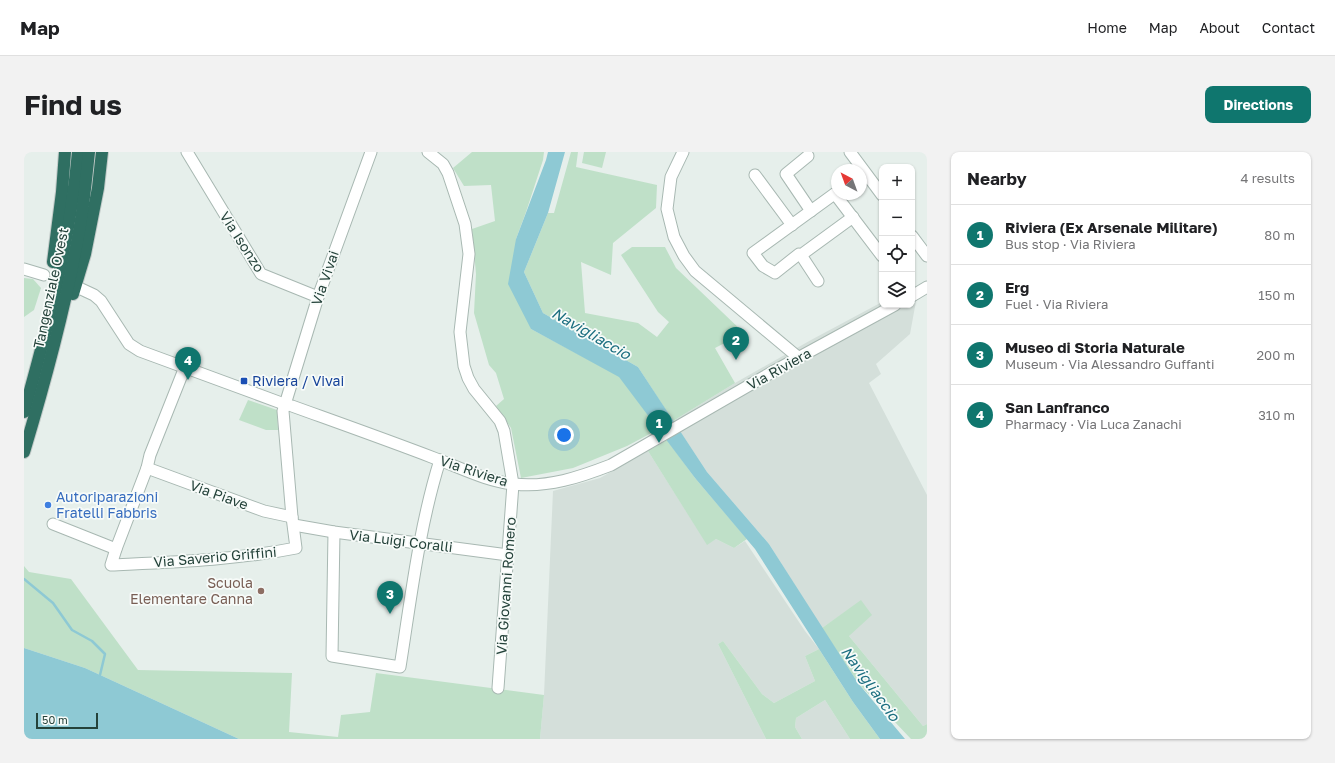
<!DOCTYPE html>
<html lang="en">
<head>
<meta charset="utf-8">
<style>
  :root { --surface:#fff; --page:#f2f2f2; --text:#202124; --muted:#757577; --line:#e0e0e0; --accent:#0f766e }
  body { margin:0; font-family:"Golos Text",sans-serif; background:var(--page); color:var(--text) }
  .controls { position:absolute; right:12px; top:12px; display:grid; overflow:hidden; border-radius:8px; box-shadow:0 1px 3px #0004 }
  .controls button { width:36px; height:36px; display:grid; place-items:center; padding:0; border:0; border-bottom:1px solid var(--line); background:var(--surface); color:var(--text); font:20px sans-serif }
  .compass { position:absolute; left:807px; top:12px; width:36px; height:36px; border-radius:50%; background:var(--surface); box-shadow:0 1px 3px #0004; rotate:319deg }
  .scale { position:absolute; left:12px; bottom:10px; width:62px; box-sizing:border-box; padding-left:4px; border:2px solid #24423a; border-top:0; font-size:11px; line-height:14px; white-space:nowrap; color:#24423a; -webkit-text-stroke:3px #f7fbf9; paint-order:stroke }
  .you { position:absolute; left:540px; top:283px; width:14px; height:14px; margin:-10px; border:3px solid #fff; border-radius:50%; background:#1a73e8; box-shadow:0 0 0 6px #1a73e833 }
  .badge { display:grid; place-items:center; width:26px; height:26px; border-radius:50%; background:var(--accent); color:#fff; font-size:13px; font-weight:700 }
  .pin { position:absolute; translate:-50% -33px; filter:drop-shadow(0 1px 2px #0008) }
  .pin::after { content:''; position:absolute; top:21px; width:14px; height:12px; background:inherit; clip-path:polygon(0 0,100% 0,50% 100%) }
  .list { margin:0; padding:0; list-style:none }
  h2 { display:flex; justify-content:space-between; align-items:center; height:52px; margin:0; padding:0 16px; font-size:17px }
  h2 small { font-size:13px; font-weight:400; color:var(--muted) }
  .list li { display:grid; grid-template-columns:26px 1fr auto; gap:12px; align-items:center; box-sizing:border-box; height:60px; padding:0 16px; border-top:1px solid var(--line) }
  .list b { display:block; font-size:15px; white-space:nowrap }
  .list p { margin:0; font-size:13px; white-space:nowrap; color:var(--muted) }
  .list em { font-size:13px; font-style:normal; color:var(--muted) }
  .icon { flex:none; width:22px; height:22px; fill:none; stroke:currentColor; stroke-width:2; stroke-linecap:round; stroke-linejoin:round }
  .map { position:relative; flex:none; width:903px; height:587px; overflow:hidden; border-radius:8px }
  header { display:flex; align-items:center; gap:24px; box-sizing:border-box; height:56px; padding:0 20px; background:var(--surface); border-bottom:1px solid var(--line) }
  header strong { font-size:19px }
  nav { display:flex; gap:22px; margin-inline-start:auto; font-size:14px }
  .intro { display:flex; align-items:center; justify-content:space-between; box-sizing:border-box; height:96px; padding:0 24px }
  h1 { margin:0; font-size:28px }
  .button { padding:10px 18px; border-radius:8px; background:var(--accent); color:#fff; font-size:14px; font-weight:700 }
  main { display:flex; gap:24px; padding:0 24px }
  aside { flex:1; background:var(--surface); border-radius:8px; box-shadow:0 1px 3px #0004 }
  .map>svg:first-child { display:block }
  .built { fill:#d4dfda }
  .green { fill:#bfe0c8 }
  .water { fill:#8ec9d4 }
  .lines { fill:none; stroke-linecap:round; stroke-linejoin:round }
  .stream { stroke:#8ec9d4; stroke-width:2.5 }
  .minor-casing { stroke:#a8b8b2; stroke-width:13 }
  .highway-casing { stroke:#c2cac8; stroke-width:14 }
  .minor { stroke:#fff; stroke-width:11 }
  .highway { stroke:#2f6f62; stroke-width:12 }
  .transit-dot { fill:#1a4fb4; stroke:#f7fbf9; stroke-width:1.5 }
  .shop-dot { fill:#3f7fe0; stroke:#f7fbf9; stroke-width:1.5 }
  .education-dot { fill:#8d6e63; stroke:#f7fbf9; stroke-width:1.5 }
  .labels { text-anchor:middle; stroke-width:3.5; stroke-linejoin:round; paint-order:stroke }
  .street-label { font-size:14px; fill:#24423a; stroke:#f7fbf9 }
  .transit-label { font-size:14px; fill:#164399; stroke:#f7fbf9; text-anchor:start }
  .shop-label { font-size:14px; fill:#366cbe; stroke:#f7fbf9; text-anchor:start }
  .education-label { font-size:14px; fill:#785e54; stroke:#f7fbf9; text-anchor:end }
  .water-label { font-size:15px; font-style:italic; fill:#1c6f80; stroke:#f7fbf9 }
</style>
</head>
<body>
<header>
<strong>Map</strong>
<nav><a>Home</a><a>Map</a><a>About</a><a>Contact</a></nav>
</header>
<div class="intro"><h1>Find us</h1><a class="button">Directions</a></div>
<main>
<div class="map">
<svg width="903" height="587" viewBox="0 0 903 587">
  <rect width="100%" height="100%" fill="#e6efeb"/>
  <g class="built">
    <path d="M888 147 892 149 886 182 852 212 857 222 845 231 903 343V572L899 574 825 484 837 449 798 476 745 392 683 320 649 269 711 231 787 188 858 150V153H888Z"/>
    <path d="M624 299 683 392 692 387 710 396 721 389 781 479 795 497 781 504 791 529 750 551 738 542 699 489 694 492 742 587H516L520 543 529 339 576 326Z"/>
    <path d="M801 548 826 587H778L771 575 772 566Z"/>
  </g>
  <g class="green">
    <path d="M448 0H520L519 8 502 60 492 87 507 177 595 224 635 277 603 294 549 316 497 326 487 276 472 254 480 247 472 221 465 213 450 161 452 122 448 77 471 69 467 33 440 34 429 16Z"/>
    <path d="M547 0H554L552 15 633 33 632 56 589 91 587 123 557 110 561 161 614 171 633 185 645 170 634 160 597 103 608 95H641L652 116 720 181 691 196 711 231 649 269 614 215 519 161 500 120 524 61H530Z"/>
    <path d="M560 0H582L578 16 558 11Z"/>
    <path d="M0 126 9 127 17 136 10 158 0 165Z"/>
    <path d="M224 248 253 258 254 278H242L215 268Z"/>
    <path d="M643 288 671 326 723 387 710 396 692 387 683 393 624 299Z"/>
    <path d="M0 414 5 420 47 427 114 518 268 521 265 580 314 585 317 563 346 560 352 521 520 543 516 587H215L61 516 0 496Z"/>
    <path d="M837 448 848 463 825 484 899 574 903 572V587H887L834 531 798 476Z"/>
    <path d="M699 489 738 542 750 551 791 529 781 504 795 497 829 550 856 587H826L801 548 772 566 771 575 778 587H742L694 492Z"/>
  </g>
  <g class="water">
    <path d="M524 0H541L524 61 500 120 519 161 614 215 683 320 745 392 834 531 881 587H856L829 550 731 397 671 326 595 225 507 177 484 132 492 87 522 8Z"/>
    <path d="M0 496 61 516 215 587H0Z"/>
  </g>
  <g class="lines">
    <path class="stream" d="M0 427 29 451 48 478 68 489 81 502 76 523"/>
    <defs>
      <g id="minor">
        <path d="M163 0 237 122 294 145"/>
        <path d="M404 0 419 12 424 21 441 72 445 102 436 180 440 214 444 226 450 237 476 269 480 279 489 332 474 536"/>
        <path d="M659 0 647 25 643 57 650 85 660 104 671 119 775 206"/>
        <path d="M826 0 858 43"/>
        <path d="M784 4 762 22 787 59"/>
        <path d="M731 23 768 73"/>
        <path d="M813 40 729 101 739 114 751 121 775 102 777 103 829 65"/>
        <path d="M811 42 858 104"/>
        <path d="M888 84 903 104"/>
        <path d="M777 103 794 129"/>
        <path d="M0 117 20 123"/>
        <path d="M55 136 70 143 77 149 105 192 116 199 260 252 268 254C315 271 363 288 410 306 435 315 464 330 490 332 524 336 556 325 587 313L750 219 871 153"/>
        <path d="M888 144 903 135"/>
        <path d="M161 215 126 303 123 316 92 397 87 413C149 410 212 408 272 396L268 365 259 259 294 145 347 0"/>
        <path d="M123 316 240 359 268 365"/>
        <path d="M29 372 92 397"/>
        <path d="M270 373 310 380 484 403"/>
        <path d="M310 380 308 504 376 515C387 446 395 375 416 308"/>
      </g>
      <g id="highway">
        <path d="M29 110 38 40 41 0"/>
        <path d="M49 142 61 102 74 36 78 0"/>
        <path d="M0 260C24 175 46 89 54 0"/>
        <path d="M0 300C22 227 42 153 55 79 60 53 62 26 65 0"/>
      </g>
    </defs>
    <use href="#minor" class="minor-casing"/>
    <use href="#highway" class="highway-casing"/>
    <use href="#minor" class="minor"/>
    <use href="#highway" class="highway"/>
  </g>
  <rect class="transit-dot" x="216" y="225" width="8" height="8" rx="2"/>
  <circle class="shop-dot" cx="24" cy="353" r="4"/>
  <circle class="education-dot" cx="237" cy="439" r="4"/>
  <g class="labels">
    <g class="street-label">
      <text transform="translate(218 90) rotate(57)" y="5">Via Isonzo</text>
      <text transform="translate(301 126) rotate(-71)" y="5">Via Vivai</text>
      <text transform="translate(27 136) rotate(-78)" y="5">Tangenziale Ovest</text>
      <text transform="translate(755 217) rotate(-29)" y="5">Via Riviera</text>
      <text transform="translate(450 319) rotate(18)" y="5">Via Riviera</text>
      <text transform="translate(195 343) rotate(20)" y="5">Via Piave</text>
      <text transform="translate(377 389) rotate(7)" y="5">Via Luigi Coralli</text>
      <text transform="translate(191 405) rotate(-5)" y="5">Via Saverio Griffini</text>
      <text transform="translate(482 434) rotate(-86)" y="5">Via Giovanni Romero</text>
    </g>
    <g class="transit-label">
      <text x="228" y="234">Riviera / Vivai</text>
    </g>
    <g class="shop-label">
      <text x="32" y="350">Autoriparazioni<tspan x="32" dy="16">Fratelli Fabbris</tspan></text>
    </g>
    <g class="education-label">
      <text x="229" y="436">Scuola<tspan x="229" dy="16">Elementare Canna</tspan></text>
    </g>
    <g class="water-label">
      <text transform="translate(567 182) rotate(30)" y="5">Navigliaccio</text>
      <text transform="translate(846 532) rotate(54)" y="5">Navigliaccio</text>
    </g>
  </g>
</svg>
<div class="controls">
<button>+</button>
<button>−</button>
<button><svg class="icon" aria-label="locate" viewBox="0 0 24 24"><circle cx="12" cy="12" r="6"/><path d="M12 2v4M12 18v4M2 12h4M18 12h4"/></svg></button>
<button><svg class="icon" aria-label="layers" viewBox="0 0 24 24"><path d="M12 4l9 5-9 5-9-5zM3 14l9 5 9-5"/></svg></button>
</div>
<svg class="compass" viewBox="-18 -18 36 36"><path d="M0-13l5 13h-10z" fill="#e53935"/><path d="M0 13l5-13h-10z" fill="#757577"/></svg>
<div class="scale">50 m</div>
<div class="you"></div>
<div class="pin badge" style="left:635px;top:291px">1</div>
<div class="pin badge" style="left:712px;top:208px">2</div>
<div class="pin badge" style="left:366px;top:462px">3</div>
<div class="pin badge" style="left:164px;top:228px">4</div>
</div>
<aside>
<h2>Nearby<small>4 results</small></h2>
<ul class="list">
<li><span class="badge">1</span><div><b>Riviera (Ex Arsenale Militare)</b><p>Bus stop · Via Riviera</p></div><em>80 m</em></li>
<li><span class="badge">2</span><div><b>Erg</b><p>Fuel · Via Riviera</p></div><em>150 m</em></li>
<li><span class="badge">3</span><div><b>Museo di Storia Naturale</b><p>Museum · Via Alessandro Guffanti</p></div><em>200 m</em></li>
<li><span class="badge">4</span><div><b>San Lanfranco</b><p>Pharmacy · Via Luca Zanachi</p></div><em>310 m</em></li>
</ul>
</aside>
</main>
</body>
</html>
